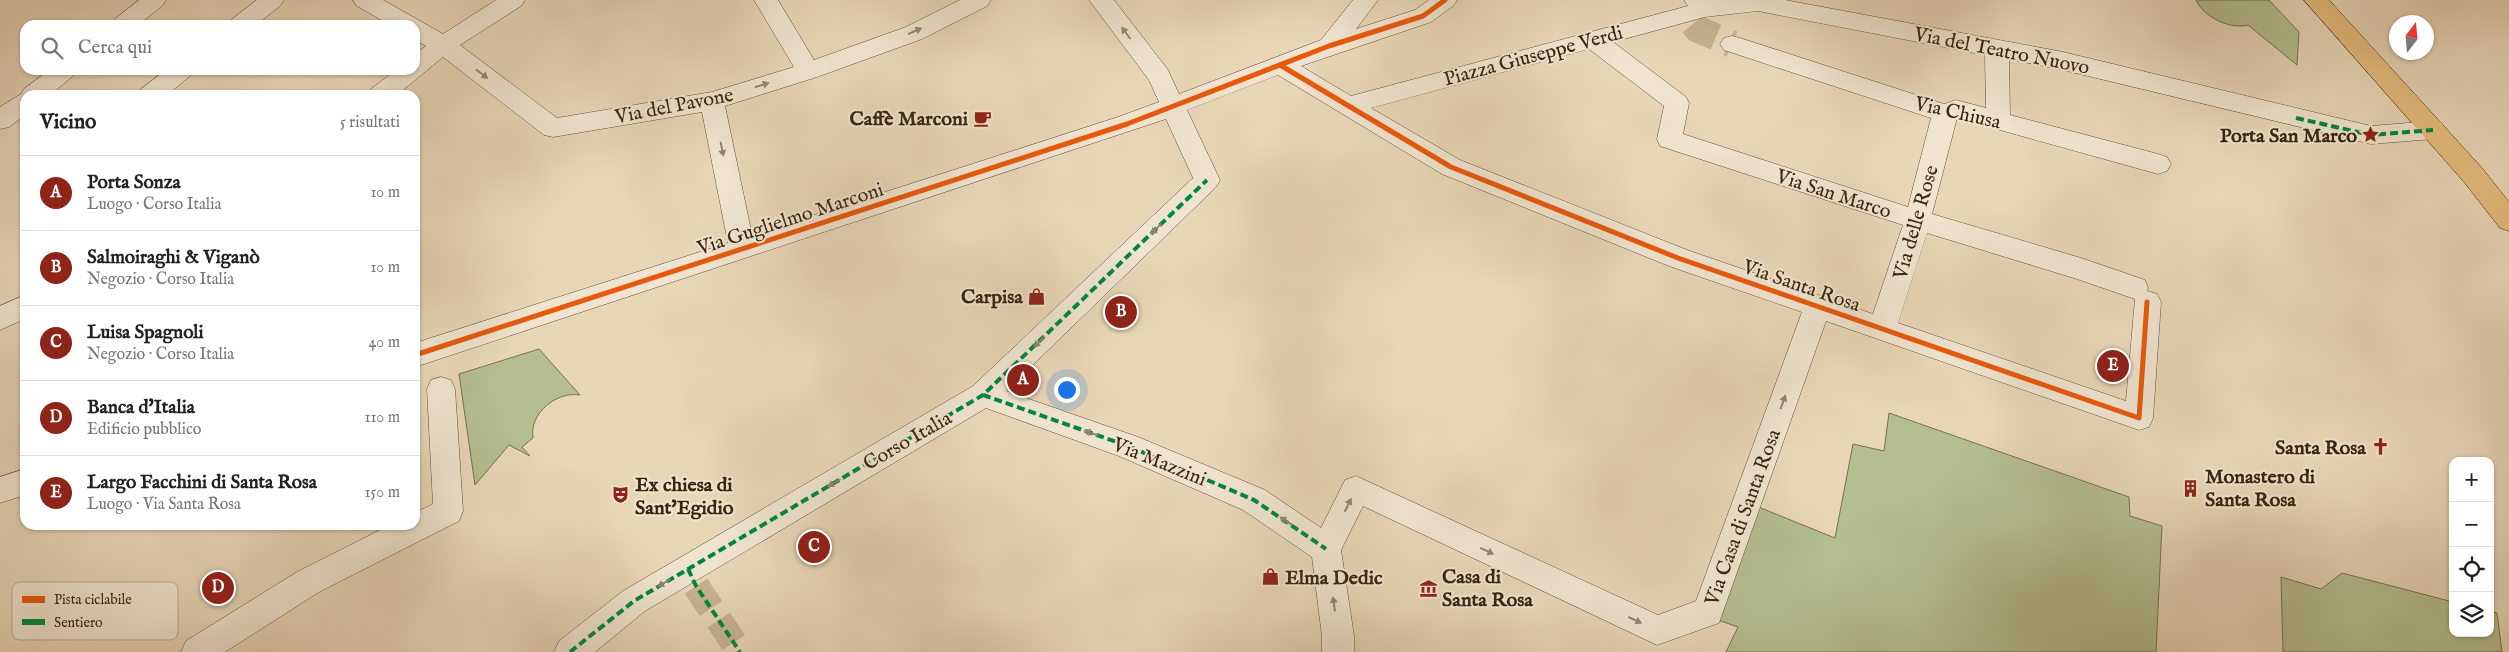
<!DOCTYPE html>
<html lang="it">
<head>
<meta charset="utf-8">
<style>
  :root { --surface:#fff; --page:#f2f2f2; --text:#222; --muted:#767676; --line:#e0e0e0; --accent:#8f2418 }
  body { margin:0; font-family:"IM FELL English",serif; background:var(--page); color:var(--text) }
  .controls { position:absolute; right:15px; bottom:15px; display:grid; overflow:hidden; border-radius:10px; box-shadow:0 1px 4px #0004 }
  .controls button { width:45px; height:45px; display:grid; place-items:center; padding:0; border:0; border-bottom:1px solid var(--line); background:var(--surface); color:var(--text); font:25px sans-serif }
  .compass { position:absolute; left:2389px; top:15px; width:45px; height:45px; border-radius:50%; background:var(--surface); box-shadow:0 1px 4px #0004; rotate:16deg }
  .you { position:absolute; left:1066px; top:389px; width:18px; height:18px; margin:-12px; border:4px solid #fff; border-radius:50%; background:#1a73e8; box-shadow:0 0 0 8px #1a73e833 }
  .badge { display:grid; place-items:center; width:32px; height:32px; border-radius:50%; background:var(--accent); color:#fff; font-size:16px; font-weight:700 }
  .pin { position:absolute; translate:-50% -50%; border:2px solid #fff; box-shadow:0 1px 5px #0006 }
  .list { margin:0; padding:0; list-style:none }
  h2 { display:flex; justify-content:space-between; align-items:center; height:65px; margin:0; padding:0 20px; font-size:21px }
  h2 small { font-size:16px; font-weight:400; color:var(--muted) }
  .list li { display:grid; grid-template-columns:32px 1fr auto; gap:15px; align-items:center; box-sizing:border-box; height:75px; padding:0 20px; border-top:1px solid var(--line) }
  .list b { display:block; font-size:19px; white-space:nowrap }
  .list p { margin:0; font-size:16px; white-space:nowrap; color:var(--muted) }
  .list em { font-size:16px; font-style:normal; color:var(--muted) }
  .icon { flex:none; width:28px; height:28px; fill:none; stroke:currentColor; stroke-width:2; stroke-linecap:round; stroke-linejoin:round }
  .map { position:relative; flex:none; width:2509px; height:652px; overflow:hidden }
  .search { position:absolute; background:var(--surface); box-shadow:0 1px 4px #0004; left:20px; top:20px; width:400px; height:55px; display:flex; align-items:center; gap:12px; box-sizing:border-box; padding:0 18px; border-radius:15px; color:var(--muted); font-size:19px }
  .panel { position:absolute; background:var(--surface); box-shadow:0 1px 4px #0004; left:20px; top:90px; width:400px; height:440px; border-radius:15px }
  .map>svg:first-child { display:block }
  .green { fill:#b4be8f; stroke:#76724f }
  .lines { fill:none; stroke-linecap:round; stroke-linejoin:round }
  .minor-tunnel { stroke:#c5b395; stroke-width:27; stroke-dasharray:27 14; stroke-linecap:butt }
  .minor-casing { stroke:#655139; stroke-width:1 }
  .major-casing { stroke:#39250f; stroke-width:1 }
  .minor { fill:#f0e4d0; fill-rule:evenodd }
  .major { fill:#e4bb7c; fill-rule:evenodd }
  .quiet { stroke:#00873e; stroke-width:4; stroke-dasharray:8 4; stroke-linecap:butt }
  .cycleway-casing { stroke:#f0e4d0; stroke-width:8 }
  .cycleway { stroke:#e8590c; stroke-width:5 }
  .oneway { fill:#948470 }
  .labels { text-anchor:middle; stroke-width:4; stroke-linejoin:round; paint-order:stroke }
  .street-label { font-size:20px; fill:#39250f; stroke:#f0e4d0 }
  .poi-label { font-size:20px; font-weight:bold; fill:#39250f; stroke:#f0e4d0; text-anchor:end }
  .key { fill:#f0e4d0; stroke:#b9ab96; stroke-width:1 }
  .key-label { font-size:14px; fill:#39250f }
</style>
</head>
<body>
<div class="map">
<svg width="2509" height="652" viewBox="0 0 2509 652">
  <rect width="100%" height="100%" fill="#e8d6b7"/>
  <filter id="stains"><feTurbulence type="fractalNoise" baseFrequency=".004" numOctaves="4"/><feColorMatrix values="0 0 0 0 .2 0 0 0 0 .09 0 0 0 0 .02 0 0 0 .5 -.17"/></filter>
  <radialGradient id="worn" r=".72"><stop offset=".6" stop-color="#630" stop-opacity="0"/><stop offset="1" stop-color="#630" stop-opacity=".3"/></radialGradient>
  <g class="green">
    <path d="M2196 0H2269L2299 32 2297 65 2248 25C2230 30 2204 17 2196 0Z"/>
    <path d="M539 349 580 395C557 391 529 413 533 438L522 447 530 456 509 445 475 485 459 374Z"/>
    <path d="M1889 413 2129 497 2130 516 2162 526 2156 652H1726L1738 627 1715 619 1756 506 1835 538 1853 444 1884 451Z"/>
    <path d="M2342 573 2453 602V633H2490V611L2497 613 2502 652H2283L2281 577 2321 589Z"/>
  </g>
  <g class="lines">
    <g class="minor-tunnel">
      <path d="M1693 24 1697 29 1732 44"/>
      <path d="M696 586 740 652"/>
    </g>
    <defs>
      <g id="minor">
        <path d="M139 0H166L162 6 138 25H111L115 19Z"/>
        <path d="M257 0H284L280 6 256 25H228L232 19Z"/>
        <path d="M353 0H383L443 34 496 0H525L521 6 460 45 557 118 712 92 794 67 754 0H778L814 60 906 27 960 0H991L987 6 922 39 817 77 725 106 752 235 1118 117 1159 102 1149 80 1089 0H1114L1168 70 1179 94 1321 40 1353 0H1378L1356 29 1415 10 1429 0H1457L1453 6 1431 22 1301 66 1351 96 1688 6 1684 0H1785L2063 52 2371 126 2433 121 2442 123 2445 130 2442 137 2433 139 2371 144 2063 70 2009 59 2010 115 2158 154 2167 157 2171 164 2167 171 2158 174 1957 118 1932 214 2081 258 2145 280 2148 288 2147 291 2157 294 2161 302 2153 418 2149 427 2139 430 1826 321 1719 623 1657 645 1363 506 1341 550 1354 636V652H1322V636L1312 557 1243 510 1119 456 986 408 645 611 595 652H554L559 641 623 591 973 386 1193 178 1166 119 415 367V343L728 243 702 112 553 137 544 135 443 57 397 95H368L371 89 396 70H415V54L426 46 415 40V25H390L357 6ZM1758 11 1985 55 1986 108 1956 100 1944 104 1740 38 1732 36 1724 38 1720 44 1724 50 1931 118 1908 207 1683 134 1689 103 1686 97 1613 42 1705 17ZM1589 49 1664 106 1657 139 1660 146 1903 225 1873 314 1687 250 1460 160 1371 108ZM1278 75 1442 174 1669 266 1802 312 1696 601 1658 615 1356 476 1345 480 1321 528 1265 490 1138 437 1006 391 1216 187 1220 180 1187 110ZM1927 233 2077 279 2135 299 2126 401 1898 323Z"/>
        <path d="M49 70H77L73 76 50 95H25V115L9 127 0 129V107L21 94 24 89Z"/>
        <path d="M166 70H194L190 76 167 95H138L141 89Z"/>
        <path d="M25 295V319L0 330V306Z"/>
        <path d="M441 377 451 380 455 389 463 511 459 521 319 592 225 652H181L186 641 297 572 390 525H415V513L433 504 427 389 431 380Z"/>
        <path d="M25 469V495L0 503V477Z"/>
      </g>
      <path id="major" d="M2304 0H2329L2482 168 2509 202V231L2500 228 2464 182Z"/>
    </defs>
    <use href="#minor" class="minor-casing"/>
    <use href="#major" class="major-casing"/>
    <use href="#minor" class="minor"/>
    <use href="#major" class="major"/>
    <g class="quiet">
      <path d="M2296 118 2371 135 2433 130"/>
      <path d="M983 395 1128 446 1254 500 1326 549"/>
      <path d="M688 569 696 586 740 652"/>
      <path d="M570 652 634 601 983 395 1207 180"/>
    </g>
    <defs>
      <g id="cycleway">
        <path d="M1280 65 1451 167 1678 258 2139 418 2147 302"/>
        <path d="M415 355 1127 124 1329 46 1423 16 1445 0"/>
      </g>
    </defs>
    <use href="#cycleway" class="cycleway-casing"/>
    <use href="#cycleway" class="cycleway"/>
  </g>
  <defs><path id="oneway-solid" d="M-6-.8H1V-3.2L6.5 0L1 3.2V.8H-6Z" transform="scale(1.25)"/></defs>
  <g class="oneway">
    <use href="#oneway-solid" transform="translate(915 31) rotate(-24)"/>
    <use href="#oneway-solid" transform="translate(1126 33) rotate(-127)"/>
    <use href="#oneway-solid" transform="translate(482 74) rotate(37)"/>
    <use href="#oneway-solid" transform="translate(762 85) rotate(-18)"/>
    <use href="#oneway-solid" transform="translate(722 149) rotate(79)"/>
    <use href="#oneway-solid" transform="translate(1156 229) rotate(136)"/>
    <use href="#oneway-solid" transform="translate(1039 342) rotate(136)"/>
    <use href="#oneway-solid" transform="translate(1783 402) rotate(-70)"/>
    <use href="#oneway-solid" transform="translate(1091 433) rotate(-161)"/>
    <use href="#oneway-solid" transform="translate(834 483) rotate(150)"/>
    <use href="#oneway-solid" transform="translate(1348 505) rotate(-64)"/>
    <use href="#oneway-solid" transform="translate(1286 521) rotate(-146)"/>
    <use href="#oneway-solid" transform="translate(1487 551) rotate(25)"/>
    <use href="#oneway-solid" transform="translate(664 583) rotate(149)"/>
    <use href="#oneway-solid" transform="translate(1334 604) rotate(-98)"/>
    <use href="#oneway-solid" transform="translate(1635 620) rotate(25)"/>
  </g>
  <defs>
    <symbol id="cafe-bare" viewBox="-9 -9 18 18"><path d="M-5.5-4.5H6V0H3Q3 3.5 0 3.5H-2.5Q-5.5 3.5-5.5 0ZM3-3.2v2h1.7v-2ZM-6 4.5H4V6H-6Z" fill="#8f2418" stroke="#f0e4d0" stroke-width="2.5" paint-order="stroke"/></symbol>
    <symbol id="sight-bare" viewBox="-9 -9 18 18"><path d="M0-6L1.8-2.2L6-1.7L2.9 1.2L3.7 5.4L0 3.3L-3.7 5.4L-2.9 1.2L-6-1.7L-1.8-2.2Z" fill="#8f2418" stroke="#f0e4d0" stroke-width="2.5" paint-order="stroke"/></symbol>
    <symbol id="shop-bare" viewBox="-9 -9 18 18"><path d="M-5-2.5h2.3a2.7 3.5 0 0 1 5.4 0H5L5.5 6h-11ZM-1.5-2.5h3a1.5 2.3 0 0 0-3 0Z" fill="#8f2418" stroke="#f0e4d0" stroke-width="2.5" paint-order="stroke"/></symbol>
    <symbol id="church-bare" viewBox="-9 -9 18 18"><path d="M-1.2-6h2.4v3.5h3.3v2.4h-3.3V6h-2.4V-.1h-3.3v-2.4h3.3Z" fill="#8f2418" stroke="#f0e4d0" stroke-width="2.5" paint-order="stroke"/></symbol>
    <symbol id="building-bare" viewBox="-9 -9 18 18"><path d="M-4-6H4V6H1V3H-1V6H-4ZM-2.5-4.3h1.7v1.8h-1.7ZM.8-4.3h1.7v1.8H.8ZM-2.5-1h1.7V.8h-1.7ZM.8-1h1.7V.8H.8Z" fill="#8f2418" stroke="#f0e4d0" stroke-width="2.5" paint-order="stroke"/></symbol>
    <symbol id="theatre-bare" viewBox="-9 -9 18 18"><path d="M-5-5.5Q0-4 5-5.5V0Q5 5 0 6Q-5 5-5 0ZM-3.3-2.5H-1v1.5H-3.3ZM1-2.5H3.3v1.5H1ZM-2.8 1Q0 5.5 2.8 1Z" fill="#8f2418" stroke="#f0e4d0" stroke-width="2.5" paint-order="stroke"/></symbol>
    <symbol id="museum-bare" viewBox="-9 -9 18 18"><path d="M0-6L6-3V-2H-6V-3ZM-5-1h2V3h-2ZM-1-1h2V3h-2ZM3-1h2V3H3ZM-6 4H6V6H-6Z" fill="#8f2418" stroke="#f0e4d0" stroke-width="2.5" paint-order="stroke"/></symbol>
  </defs>
  <g fill-rule="evenodd">
    <use href="#cafe-bare" x="970" y="106" width="25" height="25"/>
    <use href="#sight-bare" x="2358" y="122" width="25" height="25"/>
    <use href="#shop-bare" x="1024" y="284" width="25" height="25"/>
    <use href="#church-bare" x="2368" y="434" width="25" height="25"/>
    <use href="#building-bare" x="2178" y="476" width="25" height="25"/>
    <use href="#theatre-bare" x="608" y="482" width="25" height="25"/>
    <use href="#shop-bare" x="1258" y="564" width="25" height="25"/>
    <use href="#museum-bare" x="1416" y="576" width="25" height="25"/>
  </g>
  <g class="labels">
    <g class="street-label">
      <text transform="translate(2002 50) rotate(11)" y="7">Via del Teatro Nuovo</text>
      <text transform="translate(1533 55) rotate(-15)" y="7">Piazza Giuseppe Verdi</text>
      <text transform="translate(674 105) rotate(-11)" y="7">Via del Pavone</text>
      <text transform="translate(1958 112) rotate(13)" y="7">Via Chiusa</text>
      <text transform="translate(1834 193) rotate(18)" y="7">Via San Marco</text>
      <text transform="translate(790 218) rotate(-18)" y="7">Via Guglielmo Marconi</text>
      <text transform="translate(1915 222) rotate(-74)" y="7">Via delle Rose</text>
      <text transform="translate(1802 285) rotate(19)" y="7">Via Santa Rosa</text>
      <text transform="translate(907 440) rotate(-30)" y="7">Corso Italia</text>
      <text transform="translate(1160 461) rotate(22)" y="7">Via Mazzini</text>
      <text transform="translate(1742 517) rotate(-70)" y="7">Via Casa di Santa Rosa</text>
    </g>
    <g class="poi-label">
      <text x="968" y="125">Caffè Marconi</text>
      <text x="2357" y="142">Porta San Marco</text>
      <text x="1023" y="303">Carpisa</text>
      <text x="2366" y="454">Santa Rosa</text>
      <text x="2205" y="483" text-anchor="start">Monastero di<tspan x="2205" dy="23">Santa Rosa</tspan></text>
      <text x="635" y="491" text-anchor="start">Ex chiesa di<tspan x="635" dy="23">Sant'Egidio</tspan></text>
      <text x="1442" y="583" text-anchor="start">Casa di<tspan x="1442" dy="23">Santa Rosa</tspan></text>
      <text x="1285" y="584" text-anchor="start">Elma Dedic</text>
    </g>
  </g>
  <rect x="12" y="582" width="166" height="58" rx="8" class="key"/>
  <rect x="22" y="596" width="23" height="7" fill="#e8590c"/>
  <rect x="22" y="619" width="23" height="6" fill="#00873e"/>
  <g class="key-label">
    <text x="54" y="604">Pista ciclabile</text>
    <text x="54" y="627">Sentiero</text>
  </g>
  <rect width="100%" height="100%" filter="url(#stains)"/>
  <rect width="100%" height="100%" fill="url(#worn)"/>
</svg>
<div class="controls">
<button>+</button>
<button>−</button>
<button><svg class="icon" aria-label="locate" viewBox="0 0 24 24"><circle cx="12" cy="12" r="6"/><path d="M12 2v4M12 18v4M2 12h4M18 12h4"/></svg></button>
<button><svg class="icon" aria-label="layers" viewBox="0 0 24 24"><path d="M12 4l9 5-9 5-9-5zM3 14l9 5 9-5"/></svg></button>
</div>
<svg class="compass" viewBox="-18 -18 36 36"><path d="M0-13l5 13h-10z" fill="#e53935"/><path d="M0 13l5-13h-10z" fill="#767676"/></svg>
<div class="you"></div>
<div class="pin badge" style="left:1023px;top:380px">A</div>
<div class="pin badge" style="left:1121px;top:312px">B</div>
<div class="pin badge" style="left:814px;top:547px">C</div>
<div class="pin badge" style="left:218px;top:588px">D</div>
<div class="pin badge" style="left:2113px;top:366px">E</div>
<div class="search"><svg class="icon" aria-label="search" viewBox="0 0 24 24"><circle cx="10" cy="10" r="6"/><path d="M15 15l6 6"/></svg>Cerca qui</div>
<section class="panel">
<h2>Vicino<small>5 risultati</small></h2>
<ul class="list">
<li><span class="badge">A</span><div><b>Porta Sonza</b><p>Luogo · Corso Italia</p></div><em>10 m</em></li>
<li><span class="badge">B</span><div><b>Salmoiraghi &amp; Viganò</b><p>Negozio · Corso Italia</p></div><em>10 m</em></li>
<li><span class="badge">C</span><div><b>Luisa Spagnoli</b><p>Negozio · Corso Italia</p></div><em>40 m</em></li>
<li><span class="badge">D</span><div><b>Banca d'Italia</b><p>Edificio pubblico</p></div><em>110 m</em></li>
<li><span class="badge">E</span><div><b>Largo Facchini di Santa Rosa</b><p>Luogo · Via Santa Rosa</p></div><em>150 m</em></li>
</ul>
</section>
</div>
</body>
</html>
